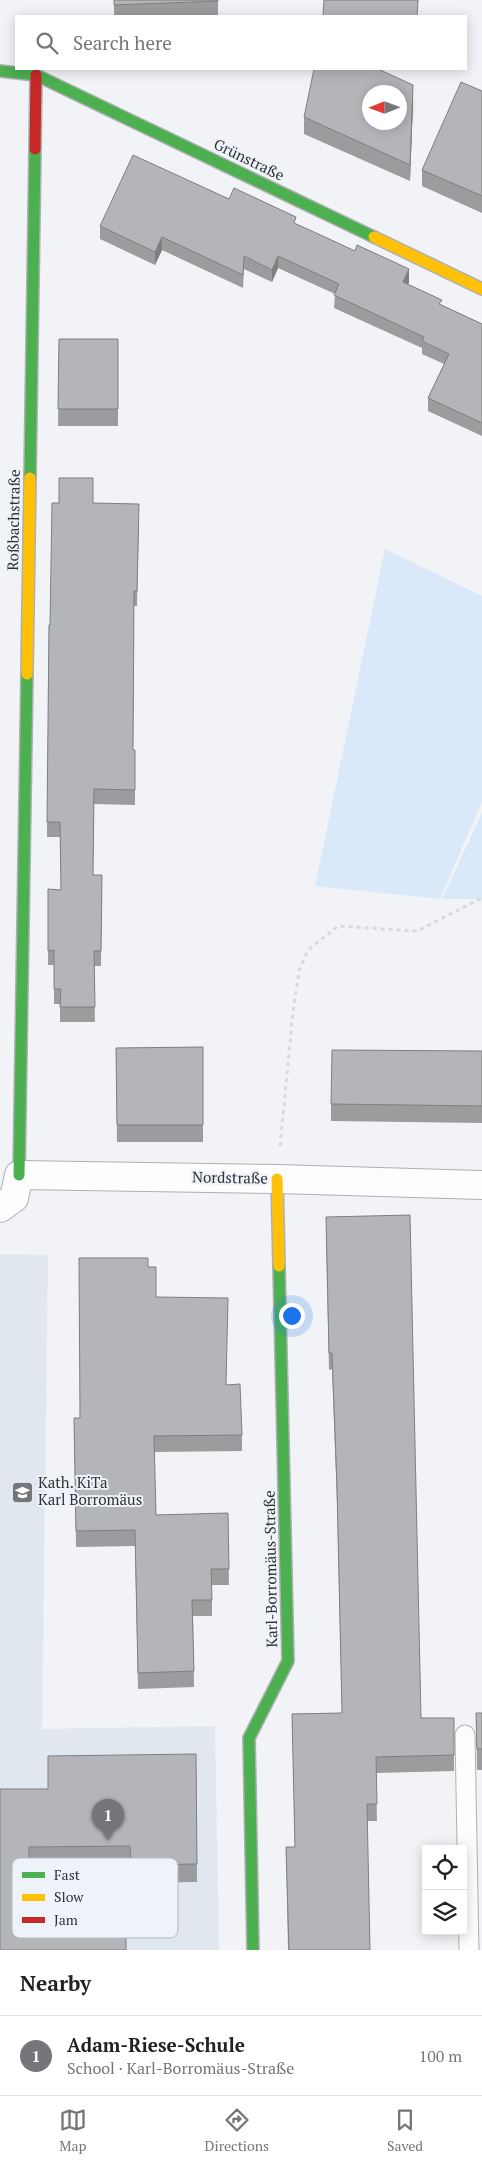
<!DOCTYPE html>
<html lang="en">
<head>
<meta charset="utf-8">
<style>
  :root { --surface:#fff; --page:#f2f2f2; --text:#222; --muted:#767676; --line:#e0e0e0; --accent:#747679 }
  body { margin:0; font-family:"PT Serif",serif; background:var(--page); color:var(--text) }
  .controls { position:absolute; right:15px; bottom:15px; display:grid; overflow:hidden; border-radius:0px; box-shadow:0 2px 12px #0003 }
  .controls button { width:45px; height:45px; display:grid; place-items:center; padding:0; border:0; border-bottom:1px solid var(--line); background:var(--surface); color:var(--text); font:25px sans-serif }
  .compass { position:absolute; left:362px; top:85px; width:45px; height:45px; border-radius:50%; background:var(--surface); box-shadow:0 2px 12px #0003; rotate:269deg }
  .you { position:absolute; left:291px; top:1315px; width:18px; height:18px; margin:-12px; border:4px solid #fff; border-radius:50%; background:#1a73e8; box-shadow:0 0 0 8px #1a73e833 }
  .badge { display:grid; place-items:center; width:32px; height:32px; border-radius:50%; background:var(--accent); color:#fff; font-size:16px; font-weight:700 }
  .pin { position:absolute; translate:-50% -41px; filter:drop-shadow(0 1px 2px #0008) }
  .pin::after { content:''; position:absolute; top:26px; width:18px; height:15px; background:inherit; clip-path:polygon(0 0,100% 0,50% 100%) }
  .list { margin:0; padding:0; list-style:none }
  h2 { display:flex; justify-content:space-between; align-items:center; height:65px; margin:0; padding:0 20px; font-size:21px }
  h2 small { font-size:16px; font-weight:400; color:var(--muted) }
  .list li { display:grid; grid-template-columns:32px 1fr auto; gap:15px; align-items:center; box-sizing:border-box; height:80px; padding:0 20px; border-top:1px solid var(--line) }
  .list b { display:block; font-size:19px; white-space:nowrap }
  .list p { margin:0; font-size:16px; white-space:nowrap; color:var(--muted) }
  .list em { font-size:16px; font-style:normal; color:var(--muted) }
  .icon { flex:none; width:28px; height:28px; fill:none; stroke:currentColor; stroke-width:2; stroke-linecap:round; stroke-linejoin:round }
  .map { position:relative; flex:none; width:482px; height:1950px; overflow:hidden }
  .search { position:absolute; background:var(--surface); box-shadow:0 2px 12px #0003; left:15px; right:15px; top:15px; height:55px; display:flex; align-items:center; gap:12px; box-sizing:border-box; padding:0 18px; border-radius:0px; color:var(--muted); font-size:19px }
  .sheet { height:145px; background:var(--surface) }
  nav { display:flex; justify-content:space-around; align-items:center; box-sizing:border-box; height:70px; border-top:1px solid var(--line); background:var(--surface); font-size:14px; color:var(--muted) }
  nav a { display:grid; justify-items:center; gap:2px }
  nav .on { color:var(--accent) }
  .map>svg:first-child { display:block }
  .built { fill:#e1e7ef }
  .green { fill:#dae9f9 }
  .lines { fill:none; stroke-linecap:round; stroke-linejoin:round }
  .lane-casing { stroke:#aeb0b3; stroke-width:21 }
  .street-casing { stroke:#aeb0b3; stroke-width:30 }
  .fast-casing { stroke:#aeb0b3; stroke-width:14 }
  .slow-casing { stroke:#aeb0b3; stroke-width:14 }
  .jam-casing { stroke:#aeb0b3; stroke-width:14 }
  .path { stroke:#dadadc; stroke-width:3; stroke-dasharray:4 4; stroke-linecap:butt }
  .lane { stroke:#fdfdfe; stroke-width:19 }
  .street { stroke:#fdfdfe; stroke-width:28 }
  .fast { stroke:#4caf50; stroke-width:11 }
  .slow { stroke:#ffc107; stroke-width:11 }
  .jam { stroke:#c62828; stroke-width:11 }
  .wall { fill:#9a9c9e }
  .shaded-wall { fill:#7d7f81 }
  .building { fill:#b3b5b8; stroke:#7d7f81; fill-rule:evenodd }
  .labels { text-anchor:middle; stroke-width:4; stroke-linejoin:round; paint-order:stroke }
  .street-label { font-size:15px; fill:#303235; stroke:#eef3f9 }
  .poi-label { font-size:15px; fill:#303235; stroke:#eef3f9; text-anchor:start }
  .key { fill:#eef3f9; stroke:#b5b9be; stroke-width:1 }
  .key-label { font-size:14px; fill:#303235 }
</style>
</head>
<body>
<div class="map">
<svg width="482" height="1950" viewBox="0 0 482 1950">
  <rect width="100%" height="100%" fill="#f1f3f6"/>
  <path class="built" d="M0 1254 48 1255 42 1729 215 1726 219 1950H0Z"/>
  <g class="green">
    <path d="M385 549 482 596V802L440 899 315 886Z"/>
    <path d="M482 813V899H442Z"/>
  </g>
  <g class="lines">
    <defs>
      <path id="lane" d="M465 1735 469 1950"/>
      <path id="street" d="M0 1208 14 1198 19 1175 277 1179 482 1185"/>
      <g id="fast">
        <path d="M0 71 36 75 374 237"/>
        <path d="M30 478 35 149"/>
        <path d="M19 1175 27 674"/>
        <path d="M253 1950 249 1738 288 1661 279 1266"/>
      </g>
      <g id="slow">
        <path d="M374 237 482 289"/>
        <path d="M27 674 30 478"/>
        <path d="M277 1179 279 1266"/>
      </g>
      <path id="jam" d="M35 149 36 75"/>
    </defs>
    <use href="#lane" class="lane-casing"/>
    <use href="#street" class="street-casing"/>
    <use href="#fast" class="fast-casing"/>
    <use href="#slow" class="slow-casing"/>
    <use href="#jam" class="jam-casing"/>
    <path class="path" d="M280 1146 293 1012 299 971 308 950 338 926 417 931 482 898"/>
    <use href="#lane" class="lane"/>
    <use href="#street" class="street"/>
    <use href="#fast" class="fast"/>
    <use href="#slow" class="slow"/>
    <use href="#jam" class="jam"/>
  </g>
  <g class="wall">
    <rect x="114" y="0" width="104" height="16"/>
    <path d="M482 91V213L422 186V170Z"/>
    <path d="M413 102 410 181 304 134V117Z"/>
    <path d="M229 199 296 224 409 282 408 285 442 305 482 324V436L428 411V398L444 364 422 354V348L334 308 335 294 278 268 272 282 244 269 243 288 162 250 155 265 100 239V226Z"/>
    <path d="M59 339H118V426H58Z"/>
    <path d="M59 503H93L139 519 137 606H134L133 750H135V805L94 804 93 875H102L101 966H94L95 1022H60V1004H54V965H48V889L61 890 60 837H47L49 625H50Z"/>
    <path d="M203 1047V1142H117L116 1048Z"/>
    <path d="M482 1051V1123L331 1121V1104Z"/>
    <path d="M326 1234 421 1718H454V1771L376 1773 377 1821H367L370 1950H288L286 1847H295L292 1714 342 1713 337 1503 332 1369 329 1370Z"/>
    <path d="M148 1267 156 1297 227 1385 242 1435V1451L154 1452 156 1515 228 1513 229 1585H212V1616H193L194 1687 138 1689 135 1546 76 1547 74 1418H80Z"/>
    <path d="M476 1713H482V1770H477Z"/>
    <path d="M196 1754 197 1882 131 1883 130 1864 29 1865V1919L0 1950V1789H48Z"/>
  </g>
  <g class="shaded-wall">
    <path d="M413 85V102L410 181V165Z"/>
    <path d="M162 237V250L155 265V252Z"/>
    <path d="M278 256V268L272 282V270Z"/>
    <path d="M409 269V282L403 295V282Z"/>
  </g>
  <g class="building">
    <path d="M114 0H218V1L114 5Z"/>
    <path d="M324 0H418L417 16H323Z"/>
    <path d="M314 69H378L413 85 410 165 304 117ZM370 92H400V122H370Z"/>
    <path d="M461 82 482 91V196L422 170Z"/>
    <path d="M133 155 229 199 234 188 296 217 294 223 325 237 355 251 357 245 409 269 403 282 442 300 439 304 482 324V423L428 398 449 354 422 341 424 337 334 295 339 284 278 256 272 270 244 256 243 275 162 237 155 252 100 226Z"/>
    <path d="M59 339H118V409H58Z"/>
    <path d="M59 478H93V503L139 504 137 591H134L133 750H135V790L94 789 93 875H102L101 951H94L95 1007H60L61 989H54V950L48 951V889L61 890 60 822H47L49 625H50L52 503H59Z"/>
    <path d="M203 1047V1125H117L116 1048Z"/>
    <path d="M332 1050 482 1051V1106L331 1104Z"/>
    <path d="M410 1215 421 1718H454V1755L376 1757 377 1804H367L370 1950H289L286 1847H295L292 1714 342 1713 337 1486 332 1353H329L326 1217Z"/>
    <path d="M79 1258H148V1267H156V1297L228 1298 226 1385 240 1384 242 1435 154 1436 156 1515 228 1513 229 1569H211L212 1600H192L194 1671 138 1673 135 1530 76 1531 74 1418H80Z"/>
    <path d="M476 1713H482V1749H477Z"/>
    <path d="M196 1754 197 1864 131 1865 130 1846 29 1847V1919L126 1918V1950H0V1789H48V1756Z"/>
  </g>
  <defs>
    <symbol id="school-square" viewBox="-11 -11 22 22"><rect x="-9" y="-9" width="18" height="18" rx="4" fill="#747679" stroke="#eef3f9"/><path d="M0-5L7-2L0 1L-7-2ZM-4 1L0 2.5L4 1V4Q0 6-4 4Z" fill="#fff"/></symbol>
  </defs>
  <g fill-rule="evenodd">
    <use href="#school-square" x="10" y="1480" width="25" height="25"/>
  </g>
  <g class="labels">
    <g class="street-label">
      <text transform="translate(249 160) rotate(26)" y="5">Grünstraße</text>
      <text transform="translate(14 520) rotate(-89)" y="5">Roßbachstraße</text>
      <text transform="translate(230 1178) rotate(1)" y="5">Nordstraße</text>
      <text transform="translate(271 1569) rotate(-91)" y="5">Karl-Borromäus-Straße</text>
    </g>
    <g class="poi-label">
      <text x="38" y="1488">Kath. KiTa<tspan x="38" dy="17">Karl Borromäus</tspan></text>
    </g>
  </g>
  <rect x="12" y="1858" width="166" height="80" rx="8" class="key"/>
  <rect x="22" y="1872" width="23" height="6" fill="#4caf50"/>
  <rect x="22" y="1894" width="23" height="7" fill="#ffc107"/>
  <rect x="22" y="1917" width="23" height="6" fill="#c62828"/>
  <g class="key-label">
    <text x="54" y="1880">Fast</text>
    <text x="54" y="1902">Slow</text>
    <text x="54" y="1925">Jam</text>
  </g>
</svg>
<div class="controls">
<button><svg class="icon" aria-label="locate" viewBox="0 0 24 24"><circle cx="12" cy="12" r="6"/><path d="M12 2v4M12 18v4M2 12h4M18 12h4"/></svg></button>
<button><svg class="icon" aria-label="layers" viewBox="0 0 24 24"><path d="M12 4l9 5-9 5-9-5zM3 14l9 5 9-5"/></svg></button>
</div>
<svg class="compass" viewBox="-18 -18 36 36"><path d="M0-13l5 13h-10z" fill="#e53935"/><path d="M0 13l5-13h-10z" fill="#767676"/></svg>
<div class="you"></div>
<div class="pin badge" style="left:108px;top:1840px">1</div>
<div class="search"><svg class="icon" aria-label="search" viewBox="0 0 24 24"><circle cx="10" cy="10" r="6"/><path d="M15 15l6 6"/></svg>Search here</div>
</div>
<section class="sheet">
<h2>Nearby<small></small></h2>
<ul class="list">
<li><span class="badge">1</span><div><b>Adam-Riese-Schule</b><p>School · Karl-Borromäus-Straße</p></div><em>100 m</em></li>
</ul>
</section>
<nav>
<a class="on"><svg class="icon" aria-label="map" viewBox="0 0 24 24"><path d="M3 6l6-2 6 2 6-2v14l-6 2-6-2-6 2zM9 4v14M15 6v14"/></svg>Map</a>
<a><svg class="icon" aria-label="directions" viewBox="0 0 24 24"><path d="M12 3l9 9-9 9-9-9zM9 14v-3h6M13 9l2 2-2 2"/></svg>Directions</a>
<a><svg class="icon" aria-label="saved" viewBox="0 0 24 24"><path d="M7 4h10v16l-5-4-5 4z"/></svg>Saved</a>
</nav>
</body>
</html>
